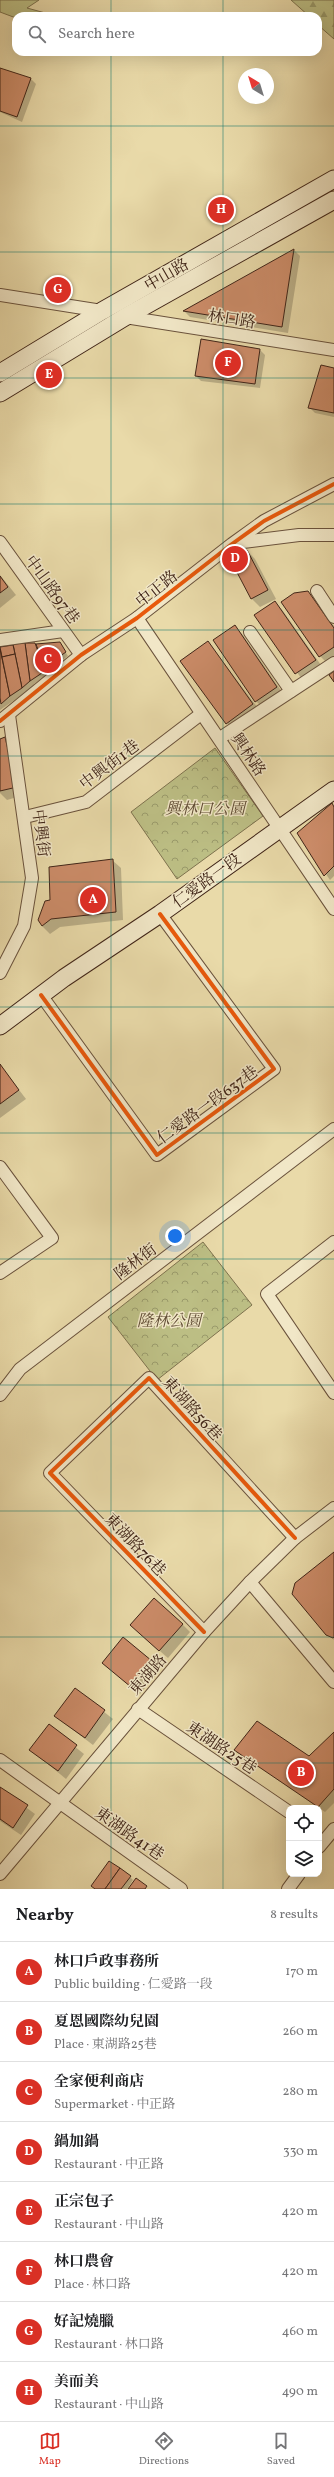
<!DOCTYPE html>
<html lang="en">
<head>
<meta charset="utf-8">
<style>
  :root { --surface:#fff; --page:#f6f6f6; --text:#202124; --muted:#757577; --line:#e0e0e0; --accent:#d93025 }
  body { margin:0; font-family:Vollkorn,"Noto Serif TC",serif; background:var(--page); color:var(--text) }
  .controls { position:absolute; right:12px; bottom:12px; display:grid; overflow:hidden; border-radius:8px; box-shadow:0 4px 16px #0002 }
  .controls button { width:36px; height:36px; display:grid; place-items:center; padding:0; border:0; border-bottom:1px solid var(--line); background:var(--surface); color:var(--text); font:20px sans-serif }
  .compass { position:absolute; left:238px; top:68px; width:36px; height:36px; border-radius:50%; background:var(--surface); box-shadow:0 4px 16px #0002; rotate:322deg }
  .you { position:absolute; left:175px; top:1236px; width:14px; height:14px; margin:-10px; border:3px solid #fff; border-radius:50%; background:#1a73e8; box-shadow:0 0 0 6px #1a73e833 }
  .badge { display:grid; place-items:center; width:26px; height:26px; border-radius:50%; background:var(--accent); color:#fff; font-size:13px; font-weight:700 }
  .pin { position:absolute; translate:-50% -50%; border:2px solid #fff; box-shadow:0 1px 4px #0006 }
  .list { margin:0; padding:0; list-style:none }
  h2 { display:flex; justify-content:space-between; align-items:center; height:52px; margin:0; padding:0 16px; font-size:17px }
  h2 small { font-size:13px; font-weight:400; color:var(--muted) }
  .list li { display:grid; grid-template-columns:26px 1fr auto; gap:12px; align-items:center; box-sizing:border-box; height:60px; padding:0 16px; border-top:1px solid var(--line) }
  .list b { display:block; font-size:15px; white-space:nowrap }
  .list p { margin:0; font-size:13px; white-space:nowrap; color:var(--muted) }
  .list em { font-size:13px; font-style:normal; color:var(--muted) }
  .icon { flex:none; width:22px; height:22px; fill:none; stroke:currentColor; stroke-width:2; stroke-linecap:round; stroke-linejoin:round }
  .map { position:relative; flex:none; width:334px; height:1889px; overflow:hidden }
  .search { position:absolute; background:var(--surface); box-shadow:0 4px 16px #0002; left:12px; right:12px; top:12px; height:44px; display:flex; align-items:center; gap:10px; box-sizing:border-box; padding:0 14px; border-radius:12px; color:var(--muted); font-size:15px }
  .sheet { height:532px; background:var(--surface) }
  nav { display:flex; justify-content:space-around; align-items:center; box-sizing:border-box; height:56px; border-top:1px solid var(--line); background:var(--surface); font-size:11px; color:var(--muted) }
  nav a { display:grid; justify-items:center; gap:2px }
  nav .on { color:var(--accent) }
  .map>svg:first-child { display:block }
  .forest { fill:url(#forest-firs); stroke:#7e724e }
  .park { fill:url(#park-crowns); stroke:#7e724e }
  .pitch { fill:#bcbe84; stroke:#7e724e }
  .shadow { fill:#0003 }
  .building { fill:#cc8c69; stroke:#402518 }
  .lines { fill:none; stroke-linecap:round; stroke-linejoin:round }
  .minor-casing { stroke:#6a523c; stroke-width:14 }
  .secondary-casing { stroke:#402518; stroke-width:19 }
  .minor { stroke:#f1e7c7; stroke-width:12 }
  .secondary { stroke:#f1e7c7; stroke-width:17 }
  .cycleway-casing { stroke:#f1e7c7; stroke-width:6 }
  .cycleway { stroke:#e8590c; stroke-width:4 }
  .grid { fill:none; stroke:#0f766e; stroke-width:1; stroke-opacity:0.55 }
  .labels { text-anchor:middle; stroke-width:3; stroke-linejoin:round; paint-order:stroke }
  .street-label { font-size:16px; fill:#402518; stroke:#f1e7c7 }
  .park-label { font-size:16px; font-style:italic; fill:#5f4b33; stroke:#f1e7c7 }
</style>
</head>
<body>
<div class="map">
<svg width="334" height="1889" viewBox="0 0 334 1889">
  <defs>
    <pattern id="forest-firs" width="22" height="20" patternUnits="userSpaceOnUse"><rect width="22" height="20" fill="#bcbe84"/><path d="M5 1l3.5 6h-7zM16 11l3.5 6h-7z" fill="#9a9a6b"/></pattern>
    <pattern id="park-crowns" width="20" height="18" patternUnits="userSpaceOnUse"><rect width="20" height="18" fill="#bcbe84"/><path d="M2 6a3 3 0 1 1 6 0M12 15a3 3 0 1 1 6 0" fill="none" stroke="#9a9a6b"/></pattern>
  </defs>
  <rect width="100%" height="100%" fill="#e9daa9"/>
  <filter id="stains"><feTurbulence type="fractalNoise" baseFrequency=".005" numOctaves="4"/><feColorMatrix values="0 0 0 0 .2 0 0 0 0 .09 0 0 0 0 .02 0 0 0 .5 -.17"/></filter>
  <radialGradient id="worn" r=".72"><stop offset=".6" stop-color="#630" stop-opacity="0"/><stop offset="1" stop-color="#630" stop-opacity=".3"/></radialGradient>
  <path class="forest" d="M291 0H334V39L318 25V16H309Z"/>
  <g class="park">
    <path d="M215 748 263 816 177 879 131 812Z"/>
    <path d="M203 1242 252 1305 157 1380 108 1317Z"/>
  </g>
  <path class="pitch" d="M0 0H39L27 8 49 14 48 16 16 18 0 12Z"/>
  <g class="shadow">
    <path d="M0 69 31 79 36 84 22 122 0 112Z"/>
    <path d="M294 250 300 256 288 333 190 317 184 311Z"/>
    <path d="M202 340 260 350 265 355 260 388 201 381 196 376Z"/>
    <path d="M334 369V417L315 413 310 408Z"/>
    <path d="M247 551 255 559 276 599 260 607 252 599 231 559Z"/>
    <path d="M0 575 16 595 0 608Z"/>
    <path d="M307 592 334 626V660L328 664 320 656Z"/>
    <path d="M275 602 283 611 323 668 304 682 256 616Z"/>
    <path d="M235 627 243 635 284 695 264 709 256 701 214 641Z"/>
    <path d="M208 642 261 712 235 731 227 723Z"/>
    <path d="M60 643 68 656 47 671 48 674 34 684 35 686 0 710V648L13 646 15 648 25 644Z"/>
    <path d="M5 738 13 747 24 795 7 800 0 793V740Z"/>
    <path d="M332 804 334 807V876L330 880 298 833Z"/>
    <path d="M112 860 121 868 123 920 60 927 50 934 42 926 51 901Z"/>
    <path d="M0 1065 26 1099 0 1118Z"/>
    <path d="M334 1553V1640L293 1594Z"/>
    <path d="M182 1624 190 1632 168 1658 139 1633Z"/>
    <path d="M123 1639 160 1670 140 1694 103 1663Z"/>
    <path d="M75 1689 113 1719 93 1745 55 1716Z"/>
    <path d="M49 1726 84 1754 66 1779 31 1750Z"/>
    <path d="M334 1733V1803L325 1812 236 1750 309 1757Z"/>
    <path d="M0 1788 35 1814 21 1835 0 1821Z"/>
    <path d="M130 1877 133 1880 127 1889H95L92 1886Z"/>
  </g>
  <g class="building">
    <path d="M0 68 31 78 17 117 0 111Z"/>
    <path d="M294 249 282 327 183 311Z"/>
    <path d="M201 339 260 349 255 384 195 376Z"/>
    <path d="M321 365 334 368V413L308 408Z"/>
    <path d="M247 550 268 590 251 599 230 559Z"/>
    <path d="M0 576 8 587 0 593Z"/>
    <path d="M308 591 334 628V647L319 657 281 602 294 593Z"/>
    <path d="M275 601 316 660 295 674 254 615Z"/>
    <path d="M235 625 277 687 255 702 213 640Z"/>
    <path d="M208 641 253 704 226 724 180 661Z"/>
    <path d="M60 642 66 652 44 667 36 644Z"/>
    <path d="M25 643H35L45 671 30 681Z"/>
    <path d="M25 643 30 681 22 688 13 644Z"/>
    <path d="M13 645 15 654 2 657 0 647Z"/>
    <path d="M0 649 10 696 1 704 0 698Z"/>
    <path d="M15 654 22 688 10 696 2 657Z"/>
    <path d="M334 671V682L329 675Z"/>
    <path d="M5 737 17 787 0 791V739Z"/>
    <path d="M332 803 334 807V866L324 876 297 833Z"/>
    <path d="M113 859 116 912 51 919 42 926 38 920 45 901 50 900 49 867Z"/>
    <path d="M0 1064 19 1090 0 1104Z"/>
    <path d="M334 1552V1637L333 1638 326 1635 292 1594 295 1583Z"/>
    <path d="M154 1598 183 1624 159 1651 130 1625Z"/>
    <path d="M123 1637 152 1661 131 1687 102 1663Z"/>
    <path d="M75 1688 105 1710 85 1738 54 1716Z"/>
    <path d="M257 1721 309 1756 334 1732V1789L318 1807 234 1750Z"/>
    <path d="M49 1724 77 1745 58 1771 29 1750Z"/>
    <path d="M0 1787 28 1805 13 1828 0 1819Z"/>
    <path d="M109 1861 120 1868 105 1889H95L91 1886Z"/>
    <path d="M120 1868 131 1876 121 1889H105Z"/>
    <path d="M136 1878 147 1886 145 1889H128Z"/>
  </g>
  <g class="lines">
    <defs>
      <g id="minor">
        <path d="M0 295 102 311"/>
        <path d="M125 317 334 350"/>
        <path d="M0 542 81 655"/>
        <path d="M235 543 299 535H334"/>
        <path d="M317 591 334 617"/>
        <path d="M137 618 334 909"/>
        <path d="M250 632 291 691"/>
        <path d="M0 640 63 631"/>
        <path d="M0 721 81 655 137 618 232 544 264 521 334 484"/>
        <path d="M220 738 334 663"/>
        <path d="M25 817 86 802 201 714"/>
        <path d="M0 973 24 926 32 878 9 715"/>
        <path d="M41 995 157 1155 274 1069 160 914"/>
        <path d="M0 1167 52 1238 0 1273"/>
        <path d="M334 1242 267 1294 334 1393"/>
        <path d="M0 1395 20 1369 334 1129"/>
        <path d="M250 1582 334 1682"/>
        <path d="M204 1632 50 1473 149 1378 295 1538"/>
        <path d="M138 1709 289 1812"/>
        <path d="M0 1760 181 1889"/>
        <path d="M319 1847 334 1829"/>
        <path d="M0 1874 204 1632 250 1582 295 1538 334 1508"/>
        <path d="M288 1889 299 1874"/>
      </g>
      <g id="secondary">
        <path d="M0 373 102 311 334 179"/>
        <path d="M0 393 125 317 334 200"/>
        <path d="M0 1026 64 978 160 914 334 790"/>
      </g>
    </defs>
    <use href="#minor" class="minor-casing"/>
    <use href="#secondary" class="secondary-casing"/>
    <use href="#minor" class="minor"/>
    <use href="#secondary" class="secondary"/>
    <defs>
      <g id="cycleway">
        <path d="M0 721 81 655 137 618 232 544 264 521 334 484"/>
        <path d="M41 995 157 1155 274 1069 160 914"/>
        <path d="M204 1632 50 1473 149 1378 295 1538"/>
      </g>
    </defs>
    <use href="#cycleway" class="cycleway-casing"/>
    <use href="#cycleway" class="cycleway"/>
  </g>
  <path class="grid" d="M111 0V16M223 0V16M111 52V1889M223 52V1889M0 126H334M0 252H334M0 378H334M0 504H334M0 630H334M0 756H334M0 882H334M0 1007H334M0 1133H334M0 1259H334M0 1385H334M0 1511H334M0 1637H334M0 1763H334"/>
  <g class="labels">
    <g class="street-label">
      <text transform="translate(166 274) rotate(-30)" y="6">中山路</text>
      <text transform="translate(232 318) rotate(9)" y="6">林口路</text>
      <text transform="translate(156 588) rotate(-38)" y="6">中正路</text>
      <text transform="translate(53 589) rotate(54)" y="6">中山路97巷</text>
      <text transform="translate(249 754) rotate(56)" y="6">興林路</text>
      <text transform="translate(109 764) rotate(-37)" y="6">中興街1巷</text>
      <text transform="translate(42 833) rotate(83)" y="6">中興街</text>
      <text transform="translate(206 880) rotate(-36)" y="6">仁愛路一段</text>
      <text transform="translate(207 1104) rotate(-36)" y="6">仁愛路一段637巷</text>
      <text transform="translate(135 1261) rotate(-37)" y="6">隆林街</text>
      <text transform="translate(193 1408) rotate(48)" y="6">東湖路56巷</text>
      <text transform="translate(136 1544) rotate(46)" y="6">東湖路76巷</text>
      <text transform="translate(147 1674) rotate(-49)" y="6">東湖路</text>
      <text transform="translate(222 1747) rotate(34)" y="6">東湖路25巷</text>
      <text transform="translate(130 1833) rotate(35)" y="6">東湖路41巷</text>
    </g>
    <g class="park-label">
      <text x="205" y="814">興林口公園</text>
      <text x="169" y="1326">隆林公園</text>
    </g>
  </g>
  <rect width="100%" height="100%" filter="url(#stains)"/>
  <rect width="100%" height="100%" fill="url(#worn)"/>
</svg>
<div class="controls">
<button><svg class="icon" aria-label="locate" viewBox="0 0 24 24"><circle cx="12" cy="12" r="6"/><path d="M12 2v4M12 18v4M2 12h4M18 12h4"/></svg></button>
<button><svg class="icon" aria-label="layers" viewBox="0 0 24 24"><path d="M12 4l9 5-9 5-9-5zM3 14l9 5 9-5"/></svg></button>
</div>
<svg class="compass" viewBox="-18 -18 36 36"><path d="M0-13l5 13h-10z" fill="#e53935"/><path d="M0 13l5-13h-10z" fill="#757577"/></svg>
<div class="you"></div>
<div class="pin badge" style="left:93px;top:900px">A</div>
<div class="pin badge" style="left:301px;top:1773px">B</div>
<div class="pin badge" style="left:48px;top:660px">C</div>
<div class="pin badge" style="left:235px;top:559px">D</div>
<div class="pin badge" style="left:49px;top:375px">E</div>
<div class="pin badge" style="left:228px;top:363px">F</div>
<div class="pin badge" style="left:58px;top:290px">G</div>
<div class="pin badge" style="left:221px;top:210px">H</div>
<div class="search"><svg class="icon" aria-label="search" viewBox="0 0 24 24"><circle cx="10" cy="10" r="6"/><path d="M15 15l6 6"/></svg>Search here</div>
</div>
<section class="sheet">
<h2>Nearby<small>8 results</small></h2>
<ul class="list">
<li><span class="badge">A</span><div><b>林口戶政事務所</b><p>Public building · 仁愛路一段</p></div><em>170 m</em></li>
<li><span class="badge">B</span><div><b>夏恩國際幼兒園</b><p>Place · 東湖路25巷</p></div><em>260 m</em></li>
<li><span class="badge">C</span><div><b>全家便利商店</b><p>Supermarket · 中正路</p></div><em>280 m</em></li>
<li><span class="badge">D</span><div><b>鍋加鍋</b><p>Restaurant · 中正路</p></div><em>330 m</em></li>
<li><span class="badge">E</span><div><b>正宗包子</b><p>Restaurant · 中山路</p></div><em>420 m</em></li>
<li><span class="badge">F</span><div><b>林口農會</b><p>Place · 林口路</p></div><em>420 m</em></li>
<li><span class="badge">G</span><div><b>好記燒臘</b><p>Restaurant · 林口路</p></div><em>460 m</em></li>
<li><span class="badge">H</span><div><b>美而美</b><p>Restaurant · 中山路</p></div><em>490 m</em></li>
</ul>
</section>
<nav>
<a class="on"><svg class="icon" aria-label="map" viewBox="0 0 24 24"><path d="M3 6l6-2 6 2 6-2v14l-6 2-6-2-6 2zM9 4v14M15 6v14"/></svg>Map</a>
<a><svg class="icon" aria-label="directions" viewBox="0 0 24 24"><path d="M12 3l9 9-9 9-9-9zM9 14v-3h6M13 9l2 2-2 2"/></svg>Directions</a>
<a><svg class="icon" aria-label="saved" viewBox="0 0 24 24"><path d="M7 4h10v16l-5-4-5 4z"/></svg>Saved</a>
</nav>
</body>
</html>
